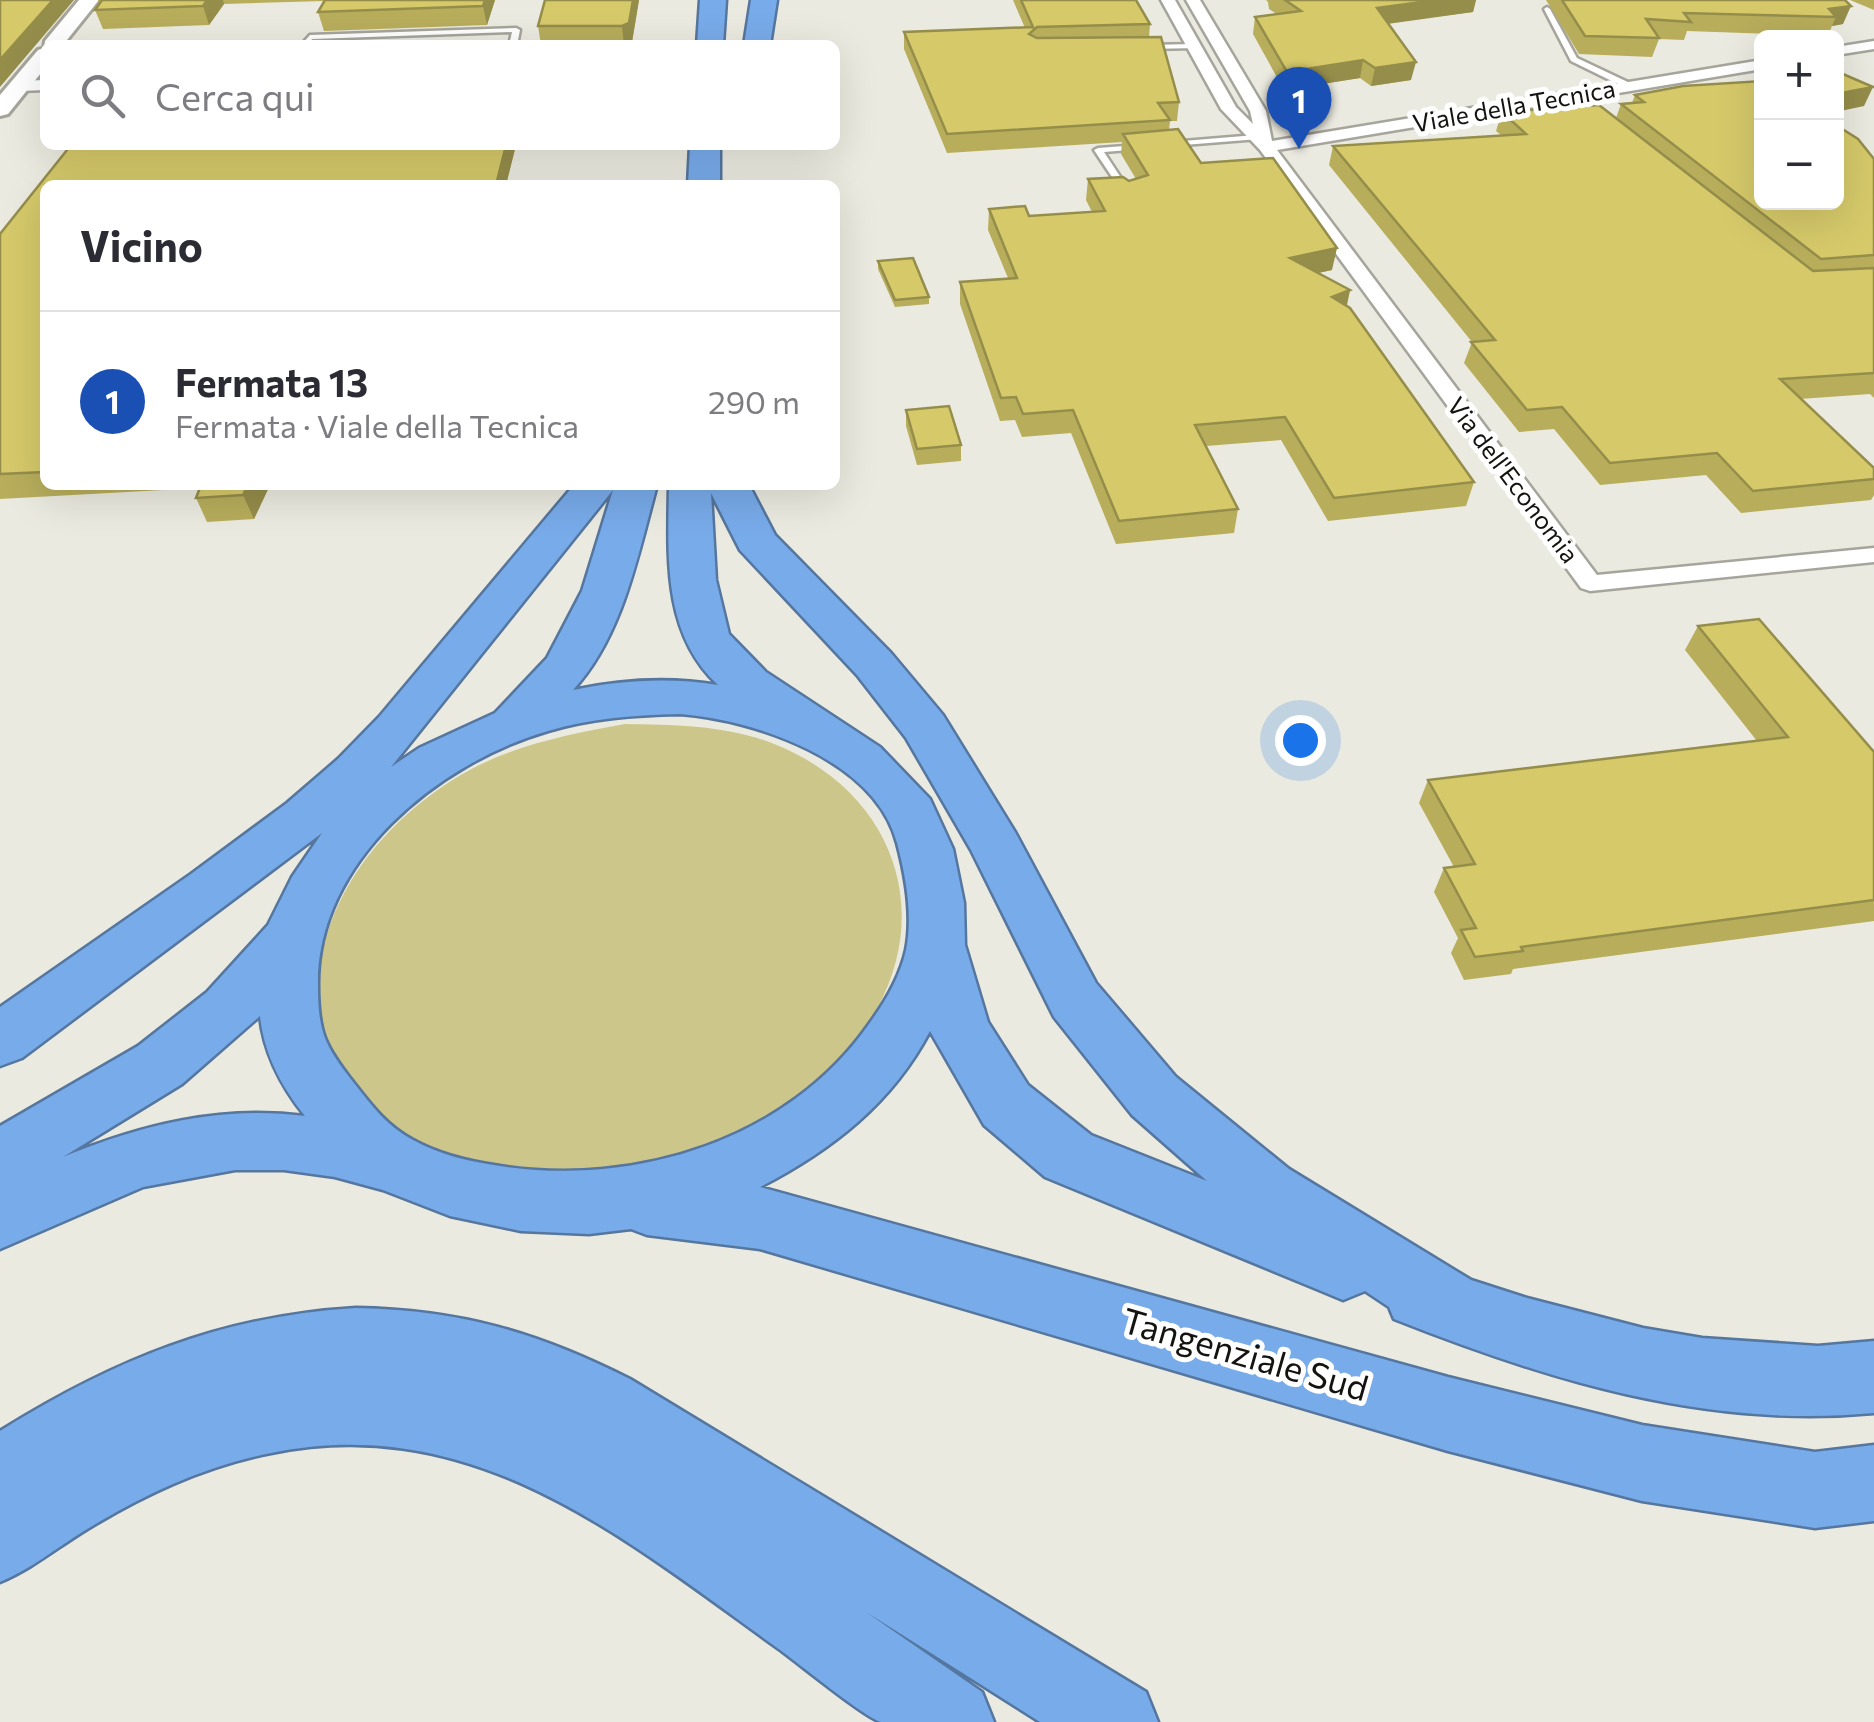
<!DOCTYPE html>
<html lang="it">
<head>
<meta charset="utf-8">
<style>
  :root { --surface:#fff; --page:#f2f2f3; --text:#2b2b33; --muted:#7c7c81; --line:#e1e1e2; --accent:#1c65b4 }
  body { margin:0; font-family:Commissioner,sans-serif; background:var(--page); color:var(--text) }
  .controls { position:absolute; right:30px; top:30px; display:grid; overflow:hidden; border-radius:15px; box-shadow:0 10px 40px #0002 }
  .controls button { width:90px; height:90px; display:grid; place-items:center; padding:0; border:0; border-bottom:2px solid var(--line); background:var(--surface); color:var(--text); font:50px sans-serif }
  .you { position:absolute; left:1300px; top:740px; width:35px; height:35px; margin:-25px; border:8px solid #fff; border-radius:50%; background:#1a73e8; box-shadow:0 0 0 15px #1a73e833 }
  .badge { display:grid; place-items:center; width:65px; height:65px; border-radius:50%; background:var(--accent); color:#fff; font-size:32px; font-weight:700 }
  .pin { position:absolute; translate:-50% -82px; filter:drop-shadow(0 2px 5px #0008) }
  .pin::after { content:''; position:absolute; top:52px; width:35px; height:30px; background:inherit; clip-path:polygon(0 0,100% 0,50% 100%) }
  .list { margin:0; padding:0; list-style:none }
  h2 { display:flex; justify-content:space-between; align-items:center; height:130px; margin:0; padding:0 40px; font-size:42px }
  h2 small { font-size:32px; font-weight:400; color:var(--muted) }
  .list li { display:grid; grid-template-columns:65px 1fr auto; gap:30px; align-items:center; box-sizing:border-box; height:180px; padding:0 40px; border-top:2px solid var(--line) }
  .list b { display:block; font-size:38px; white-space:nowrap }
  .list p { margin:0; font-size:32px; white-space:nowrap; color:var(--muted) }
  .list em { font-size:32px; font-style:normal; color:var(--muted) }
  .icon { flex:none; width:55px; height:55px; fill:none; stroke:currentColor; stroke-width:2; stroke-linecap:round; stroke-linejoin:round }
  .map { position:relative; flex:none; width:1874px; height:1722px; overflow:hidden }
  .search { position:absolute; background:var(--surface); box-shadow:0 10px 40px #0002; left:40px; top:40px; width:800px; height:110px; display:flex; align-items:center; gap:25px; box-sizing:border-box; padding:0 35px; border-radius:15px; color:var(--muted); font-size:38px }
  .panel { position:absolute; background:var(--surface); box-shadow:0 10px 40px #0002; left:40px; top:180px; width:800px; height:310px; border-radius:15px }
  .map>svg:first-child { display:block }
  .green { fill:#cdc68a }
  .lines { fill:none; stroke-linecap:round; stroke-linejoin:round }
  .lane-casing { stroke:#a6a59c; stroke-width:5 }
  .street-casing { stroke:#a6a59c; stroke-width:5 }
  .secondary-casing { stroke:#a6a59c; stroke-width:6 }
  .highway-casing { stroke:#55769e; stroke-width:5 }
  .lane { fill:#fff; fill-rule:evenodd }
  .street { fill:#fff; fill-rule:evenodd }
  .secondary { fill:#fff; fill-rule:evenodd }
  .highway { fill:#78abea; fill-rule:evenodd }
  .wall { fill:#b7ad5b }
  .shaded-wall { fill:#958d4a }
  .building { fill:#d5c96a; stroke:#958d4a; stroke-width:2.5 }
  .labels { text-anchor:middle; stroke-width:10; stroke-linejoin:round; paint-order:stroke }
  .far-street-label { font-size:25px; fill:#141310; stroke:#fff }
  .near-street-label { font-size:35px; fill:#141310; stroke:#fff }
</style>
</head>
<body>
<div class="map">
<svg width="1874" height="1722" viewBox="0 0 1874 1722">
  <rect width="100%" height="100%" fill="#ebeae0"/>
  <path class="green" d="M625 724C677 725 730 725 779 746 889 792 934 904 877 1009 869 1023 863 1041 852 1052 808 1099 751 1140 689 1161 672 1167 651 1169 632 1172 574 1183 510 1182 455 1159 438 1152 416 1147 402 1136 249 1026 328 848 468 771 517 744 571 734 625 724Z"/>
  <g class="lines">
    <defs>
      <g id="lane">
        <path d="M1547 7 1550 9 1577 58 1632 84V88H1626L1571 61 1544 9Z"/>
        <path d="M516 28 520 30 517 45H509L512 32 312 39 309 45H301L310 35Z"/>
        <path d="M1194 44 1197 48 1148 49 1144 47 1148 45Z"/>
        <path d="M1256 135 1260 137 1259 139 1171 146 1167 144 1171 142Z"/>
        <path d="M1138 145H1141V149L1104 152 1131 193 1127 196 1124 195 1094 150 1098 148Z"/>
      </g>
      <g id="street">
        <path d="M1161 0H1175L1236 107 1253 124 1250 111 1186 0H1200L1266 111 1272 141 1762 60V69L1277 150 1597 575 1874 548V562L1590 591 1581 588 1260 150 1221 109Z"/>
        <path d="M1874 41V49L1836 55V47Z"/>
        <path d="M45 80V90L19 91 11 86 19 81Z"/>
      </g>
      <path id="secondary" d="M79 0H99L63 45H45V68L8 114 0 116V95L38 50 44 48 45 41Z"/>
      <g id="highway">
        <path d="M700 0H726L723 45H697Z"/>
        <path d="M751 0H777L770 45H744Z"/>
        <path d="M690 145H720V185H688Z"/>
        <path d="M574 485H657C638 554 623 636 573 690 620 680 671 677 718 685 662 633 668 556 669 485H749L775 535 891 653 943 715 1015 832 1096 983 1176 1077 1289 1169 1471 1280 1527 1298 1643 1328 1702 1338 1818 1346 1874 1341V1413C1706 1429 1548 1380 1394 1319L1389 1307 1365 1291 1343 1300 1319 1290 1045 1177 984 1125 930 1031C892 1103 832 1150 760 1187L1448 1377 1642 1425 1815 1452 1874 1445V1521L1815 1528 1642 1501 1448 1451 760 1249 647 1235 631 1229 589 1234 521 1231 450 1216 383 1190 335 1177 284 1170H235L143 1187 0 1249V1126L138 1046 207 992 268 925 292 877 322 833 22 1058 0 1066V1007L191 874 287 803 338 759 379 717ZM613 490 582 591 547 658 495 713 419 748 391 767ZM711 493 740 550 857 675 906 738 971 850 1054 1017 1132 1115 1207 1181 1091 1135 1028 1085 988 1022 965 945 964 903 953 849 930 799 880 747 766 672 729 634 716 580ZM680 714C756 720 875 760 897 843 906 877 913 915 906 950 900 977 885 1002 869 1024 788 1140 636 1187 500 1166 471 1162 440 1155 413 1140 387 1126 372 1106 354 1083 325 1046 318 1033 318 985 317 861 438 763 548 731 592 718 635 715 680 714ZM260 1016C264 1054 281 1086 305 1116 221 1105 140 1125 63 1157L182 1084Z"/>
        <path d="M356 1308C460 1310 537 1332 630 1379L1146 1692 1158 1722H1040L866 1612 982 1692 994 1722C970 1722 900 1722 881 1722 864 1717 796 1661 776 1647 623 1537 473 1411 271 1453 202 1467 143 1495 84 1531 55 1549 31 1569 0 1582V1431C114 1360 221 1316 356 1308Z"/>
      </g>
    </defs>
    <use href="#lane" class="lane-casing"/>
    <use href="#street" class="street-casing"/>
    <use href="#secondary" class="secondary-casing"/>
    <use href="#highway" class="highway-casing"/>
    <use href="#lane" class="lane"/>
    <use href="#street" class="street"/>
    <use href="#secondary" class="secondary"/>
    <use href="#highway" class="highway"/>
  </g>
  <g class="wall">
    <path d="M98 0H495L487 25 324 31 318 12 324 1 224 4 209 25 103 29 95 10 99 4Z"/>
    <path d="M545 0H639L632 42 625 45H541L538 26Z"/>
    <path d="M1013 0H1136L1150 24 1149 37 1179 102 1177 121H1170L1169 130 1201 163 1332 270 1318 273 1350 290 1347 306 1474 482 1466 506 1328 521 1281 440 1206 446 1238 509 1234 533 1116 544 1071 433 1022 437 1015 420 1000 421 960 304V282L1008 278 988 230 989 209 1029 216 1092 212 1086 200 1088 179 1129 181 1136 179 1121 154 1122 142 947 153 904 49V32L1025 28Z"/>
    <path d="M1266 0H1476L1473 12 1388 23 1411 80 1371 86 1360 78 1284 90 1253 34 1255 17 1277 14 1269 9 1268 2Z"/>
    <path d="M1546 0H1845L1843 24 1832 26 1828 36 1687 31 1684 40 1659 39 1652 57 1579 54Z"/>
    <path d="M1850 0H1874V10Z"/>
    <path d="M1635 95 1874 159V398L1870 394 1800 399 1874 468V495L1871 500 1741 513 1706 475 1600 485 1554 429 1519 432 1464 363 1472 342 1329 165 1333 146 1501 135 1496 131 1502 112 1616 118 1621 104 1632 103Z"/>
    <path d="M71 145H516L506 185H45V485H270L254 519 207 522 196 498 200 488 0 499V234Z"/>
    <path d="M878 261 929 297V304L895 307 878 269Z"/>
    <path d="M906 410 961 445V461L917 465 906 426Z"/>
    <path d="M1698 626 1874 752V921L1513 969 1511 974 1464 980 1451 953 1458 938 1434 892 1444 868 1454 867 1419 803 1428 780 1757 741 1685 650Z"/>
  </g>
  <g class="shaded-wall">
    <path d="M53 0H74L0 87V60Z"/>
    <path d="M207 0H223L224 4 209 25 203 6Z"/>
    <path d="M485 0H495L487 25 483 6Z"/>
    <path d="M633 0H639L632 42 624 45 622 26Z"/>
    <path d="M1437 0H1476L1473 12 1373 26 1377 8Z"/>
    <path d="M1851 6 1843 24 1832 26 1836 17 1829 9Z"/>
    <path d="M1363 60 1360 78 1284 90 1287 72Z"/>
    <path d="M1416 62 1411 80 1371 86 1375 68Z"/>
    <path d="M1873 87 1864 106 1836 112V94Z"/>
    <path d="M506 145H516L506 185H496Z"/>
    <path d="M1337 248 1332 270 1286 280 1290 258Z"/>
    <path d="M1350 290 1345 312 1332 297Z"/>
    <path d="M248 485H270L254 519 243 495Z"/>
  </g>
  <g class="building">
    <path d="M0 0H53L0 60Z"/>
    <path d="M102 0H207L203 6 95 10Z"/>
    <path d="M325 0H485L483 6 318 12Z"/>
    <path d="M545 0H633L629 23 622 26H538Z"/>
    <path d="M1021 0H1136L1150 24 1037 27 1029 34 1037 38 1161 37 1179 102 1158 103 1170 120 947 134 904 32 1033 27Z"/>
    <path d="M1285 0H1437L1377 8 1416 62 1375 68 1363 60 1287 72 1255 17 1301 11Z"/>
    <path d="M1562 0H1845L1851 6 1829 9 1836 17 1684 13 1691 22 1646 19 1659 38 1585 36Z"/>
    <path d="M1836 71 1873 87 1836 94Z"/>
    <path d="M1762 81V202H1836V125L1858 139 1874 159V255L1821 259 1621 104 1644 102 1635 95 1683 86Z"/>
    <path d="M1599 105 1813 271 1874 268V373L1780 379 1874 468V479L1753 491 1717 453 1610 463 1562 407 1527 410 1471 342 1495 340 1333 146 1526 134 1502 112Z"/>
    <path d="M1178 129 1201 163 1273 158 1337 248 1290 258 1350 290 1332 297 1350 308 1474 482 1334 498 1285 417 1195 425 1238 509 1119 521 1073 410 1023 414 1016 397 1001 398 960 282 1017 278 989 209 1025 206 1029 216 1105 211 1088 179 1123 177 1129 181 1148 175 1123 134Z"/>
    <path d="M71 145H506L496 185H45V472L0 474V234Z"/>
    <path d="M913 258 929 297 895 300 878 261Z"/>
    <path d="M949 406 961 445 917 449 906 410Z"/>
    <path d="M201 485H248L243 495 196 498Z"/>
    <path d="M1759 619 1874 752V900L1521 947 1523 951 1475 957 1461 930 1476 928 1444 868 1475 864 1428 780 1788 737 1698 626Z"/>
  </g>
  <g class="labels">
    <g class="far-street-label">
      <text transform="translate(1514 106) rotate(-10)" y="9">Viale della Tecnica</text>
      <text transform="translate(1513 480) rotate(53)" y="9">Via dell'Economia</text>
    </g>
    <g class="near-street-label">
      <text transform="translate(1245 1355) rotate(16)" y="12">Tangenziale Sud</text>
    </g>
  </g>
</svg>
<div class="controls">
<button>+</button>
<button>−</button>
</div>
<div class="you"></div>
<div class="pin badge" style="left:1299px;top:149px;background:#1a4fb4">1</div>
<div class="search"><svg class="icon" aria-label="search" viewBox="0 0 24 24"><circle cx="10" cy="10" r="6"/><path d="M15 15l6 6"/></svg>Cerca qui</div>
<section class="panel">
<h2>Vicino<small></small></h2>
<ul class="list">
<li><span class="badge" style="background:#1a4fb4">1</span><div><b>Fermata 13</b><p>Fermata · Viale della Tecnica</p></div><em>290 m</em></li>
</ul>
</section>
</div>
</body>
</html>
